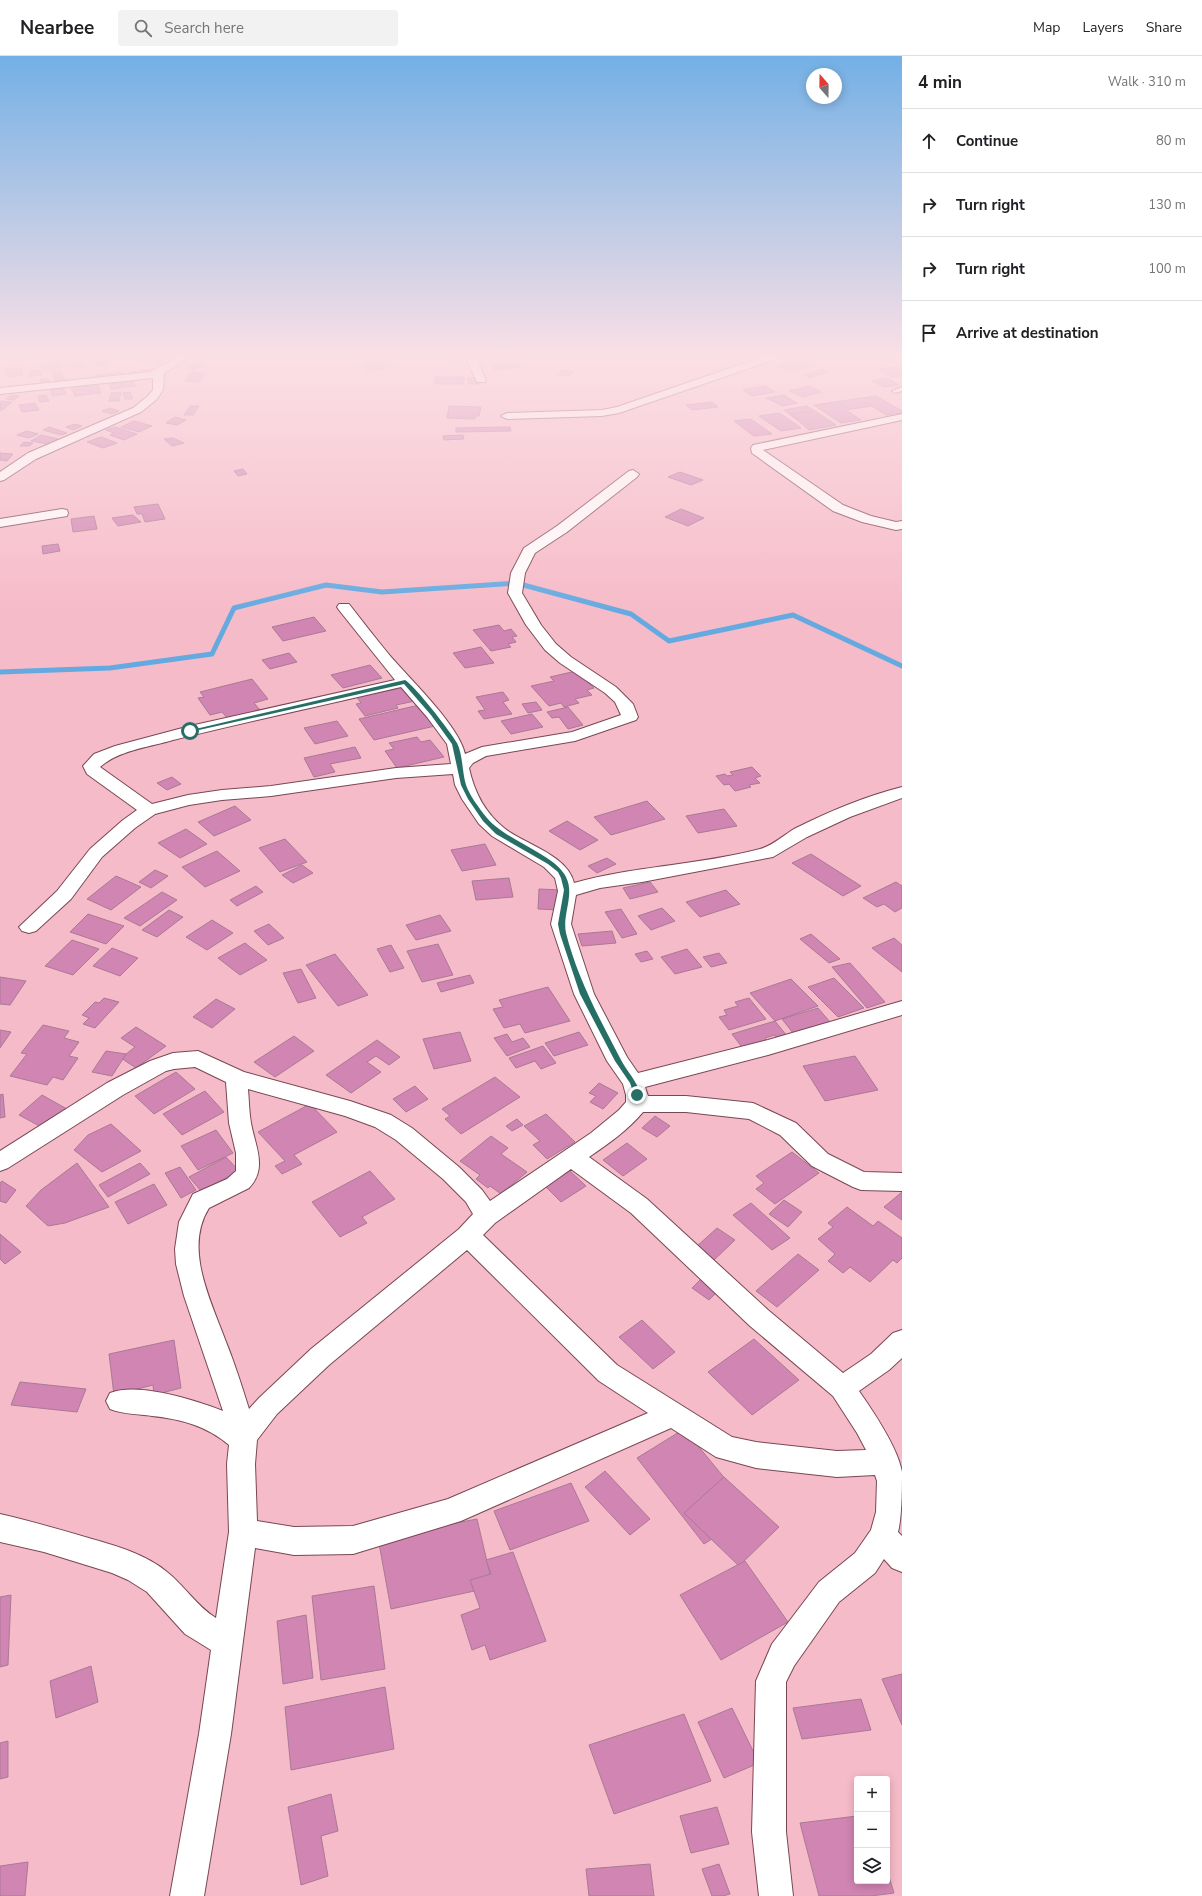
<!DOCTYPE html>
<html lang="en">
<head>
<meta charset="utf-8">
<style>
  :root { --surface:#fff; --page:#f2f2f2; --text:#202124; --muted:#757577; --line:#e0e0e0 }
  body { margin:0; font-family:"Nunito Sans",sans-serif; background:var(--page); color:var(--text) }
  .controls { position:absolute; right:12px; bottom:12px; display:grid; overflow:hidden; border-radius:4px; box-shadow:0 2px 10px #0003 }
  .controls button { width:36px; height:36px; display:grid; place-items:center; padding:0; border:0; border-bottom:1px solid var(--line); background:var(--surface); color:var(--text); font:20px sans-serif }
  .compass { position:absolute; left:806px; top:12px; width:36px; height:36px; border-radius:50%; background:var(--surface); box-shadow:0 2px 10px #0003; rotate:340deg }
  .stop { position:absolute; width:12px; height:12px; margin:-9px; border:3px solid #276f66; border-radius:50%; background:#fff }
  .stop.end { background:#276f66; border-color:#fff; box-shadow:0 1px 4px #0008 }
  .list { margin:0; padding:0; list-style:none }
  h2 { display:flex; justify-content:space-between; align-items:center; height:52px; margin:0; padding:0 16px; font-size:17px }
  h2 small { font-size:13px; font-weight:400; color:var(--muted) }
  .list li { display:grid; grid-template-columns:26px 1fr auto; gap:12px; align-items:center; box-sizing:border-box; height:64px; padding:0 16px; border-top:1px solid var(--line) }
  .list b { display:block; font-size:15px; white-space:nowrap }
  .list em { font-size:13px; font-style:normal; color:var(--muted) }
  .icon { flex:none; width:22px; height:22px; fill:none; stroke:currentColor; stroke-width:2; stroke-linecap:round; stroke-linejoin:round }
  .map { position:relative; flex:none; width:902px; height:1840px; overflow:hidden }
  header { display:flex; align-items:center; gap:24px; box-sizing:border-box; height:56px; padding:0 20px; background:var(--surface); border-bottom:1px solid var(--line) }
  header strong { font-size:19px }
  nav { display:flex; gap:22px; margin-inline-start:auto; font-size:14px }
  .search { width:280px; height:36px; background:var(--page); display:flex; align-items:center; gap:10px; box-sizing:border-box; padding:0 14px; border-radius:4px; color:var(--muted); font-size:15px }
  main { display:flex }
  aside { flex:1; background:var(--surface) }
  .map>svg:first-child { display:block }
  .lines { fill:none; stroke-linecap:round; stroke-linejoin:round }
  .stream { stroke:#64aae1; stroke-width:5 }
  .building { fill:#d085b2; stroke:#a97a95 }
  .lane-casing { stroke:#794754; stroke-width:2 }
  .street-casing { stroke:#794754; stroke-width:2 }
  .lane { fill:#fff; fill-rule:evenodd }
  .street { fill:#fff; fill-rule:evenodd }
  .route { fill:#276f66 }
</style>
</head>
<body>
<header>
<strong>Nearbee</strong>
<div class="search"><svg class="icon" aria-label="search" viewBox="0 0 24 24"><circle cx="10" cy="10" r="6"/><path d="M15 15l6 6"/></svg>Search here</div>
<nav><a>Map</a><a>Layers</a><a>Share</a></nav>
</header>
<main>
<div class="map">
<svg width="902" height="1840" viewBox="0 0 902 1840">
  <rect width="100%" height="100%" fill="#f6bbc8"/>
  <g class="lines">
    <path class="stream" d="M0 616 110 612 212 598 234 552 326 529 382 536 516 527 631 558 669 585 793 559 902 610"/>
  </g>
  <g class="building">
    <path d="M138 298H154L162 303 142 307 131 299Z"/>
    <path d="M452 298H459L462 307H455Z"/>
    <path d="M169 299 176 302 158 307 151 304Z"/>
    <path d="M13 300 25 301 22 304 10 303Z"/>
    <path d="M79 300 84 304 74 306 70 302Z"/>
    <path d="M59 303 64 311 43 314 41 310 50 309 47 305Z"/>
    <path d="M107 304 111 307 98 310 94 307Z"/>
    <path d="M795 304 810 309 793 315 777 310Z"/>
    <path d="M383 305 385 313 367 314 364 306Z"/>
    <path d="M76 307 84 310 78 312 70 309Z"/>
    <path d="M195 307 204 308 195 314 185 312Z"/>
    <path d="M517 307 520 312 494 314 492 309Z"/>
    <path d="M902 310V319L891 321 879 313Z"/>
    <path d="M20 311 23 319 8 321 5 313Z"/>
    <path d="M153 313 155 316 131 319 130 316Z"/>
    <path d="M822 313 828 316 810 322 804 319Z"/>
    <path d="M35 314H40L42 319 37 320 36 317H34V320L30 321 29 315Z"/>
    <path d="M60 314 65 325 56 326 51 315Z"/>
    <path d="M565 314 574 316 567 320 557 318Z"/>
    <path d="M124 316 125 320 96 322V319Z"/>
    <path d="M191 316 205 317 199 326 185 325Z"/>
    <rect x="435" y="321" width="29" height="7"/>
    <path d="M478 321 480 328H469L467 322Z"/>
    <path d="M887 322 899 329 884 331 872 325Z"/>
    <path d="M40 323H48L49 327 41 328Z"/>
    <path d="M133 325 136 330 111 333 109 327Z"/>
    <path d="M98 329 101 337 75 340 71 332Z"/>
    <path d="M765 330 775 336 752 340 743 334Z"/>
    <path d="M809 330 822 336 803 341 789 335Z"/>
    <path d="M63 332 66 338 52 340 50 333Z"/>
    <path d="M121 336 119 345H109L111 337Z"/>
    <path d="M130 336 133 343H125L123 337Z"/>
    <path d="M11 339 19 340 14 344 6 343Z"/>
    <path d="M46 339 49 345 40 346 38 340Z"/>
    <path d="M785 339 795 347 782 349 766 342Z"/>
    <path d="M783 340 797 347 782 350 769 343Z"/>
    <path d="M876 340 902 355V357L886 359 872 350 846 354 861 364 841 367 814 349Z"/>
    <path d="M0 345 12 346 1 355Z"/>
    <path d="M712 346 718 351 692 354 686 349Z"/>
    <path d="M35 347 39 354 22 356 19 349Z"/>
    <path d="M190 350H199L193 359H184Z"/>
    <path d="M449 350 481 351 479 360H475V363L447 362Z"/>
    <path d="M807 350 827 364 803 368 784 354Z"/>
    <path d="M110 352 119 355 112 358 102 355Z"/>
    <path d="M815 355 836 369 809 374 791 358Z"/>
    <path d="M779 357 781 358 801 372 781 375 759 360Z"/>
    <path d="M175 361 186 364 177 369 166 367Z"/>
    <path d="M751 363 772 378 754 380 734 365Z"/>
    <path d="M134 365 152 370 139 376 121 371Z"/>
    <path d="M75 368 82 370 73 374 66 371Z"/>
    <path d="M49 371 67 377 61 379 43 374Z"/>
    <path d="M115 371 137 378 124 384 110 379 114 377 106 374Z"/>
    <path d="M510 371 511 375 456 376V372Z"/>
    <path d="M27 375 38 378 29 382 17 379Z"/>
    <path d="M41 379 58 383 48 388 31 385Z"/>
    <path d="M463 379 464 383 444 384 443 380Z"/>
    <path d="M101 381 117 387 103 392 87 386Z"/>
    <path d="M173 382 184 387 172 390 164 383Z"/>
    <path d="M24 386 33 387 29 390H20Z"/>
    <path d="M0 397 13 398 7 405 0 404Z"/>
    <path d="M243 413 247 418 238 420 234 415Z"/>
    <path d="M680 416 703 424 691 429 668 421Z"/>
    <path d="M158 448 165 463 145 466 142 458H137L134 451Z"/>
    <path d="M681 453 704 462 688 470 665 461Z"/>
    <path d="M133 459 141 466 118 470 112 462Z"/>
    <path d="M94 460 97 473 73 476 71 463Z"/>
    <path d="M58 488 60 495 43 498 42 490Z"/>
    <path d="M314 561 326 575 283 585 272 571Z"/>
    <path d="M499 569 504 575 511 573 517 580 512 581 516 586 508 588 511 591 491 595 473 574Z"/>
    <path d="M481 591 494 607 465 612 453 597Z"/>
    <path d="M289 597 297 606 270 613 262 604Z"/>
    <path d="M370 609 382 622 343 632 331 619Z"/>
    <path d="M576 615 594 632 587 634 592 639 575 643 579 647 564 651 561 647 549 650 531 630 554 625 550 621Z"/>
    <path d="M252 623 268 643 254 647 260 654 228 663 222 656 210 659 198 642 204 641 200 636Z"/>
    <path d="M402 630 415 645 396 649 398 652 365 660 356 648 361 647 356 640Z"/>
    <path d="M503 636 509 644 503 646 512 658 484 663 478 655 485 654 476 641Z"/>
    <path d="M536 646 542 654 528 657 522 648Z"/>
    <path d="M419 649 435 670 374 684 359 663Z"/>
    <path d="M568 651 583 669 568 673 559 661 552 662 547 656Z"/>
    <path d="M532 658 543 671 511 678 501 665Z"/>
    <path d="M337 665 348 680 315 688 304 672Z"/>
    <path d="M417 681 421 686 430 684 444 701 397 712 385 695 394 693 389 687Z"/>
    <path d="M355 691 361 702 330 708 335 716 314 721 304 702Z"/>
    <path d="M752 711 761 720 755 722 760 727 749 729 751 731 735 735 729 728 724 729 716 720 725 718 727 720 733 719 730 716Z"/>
    <path d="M172 721 181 728 167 734 157 727Z"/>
    <path d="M647 745 665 763 611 779 594 761Z"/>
    <path d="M235 750 251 764 214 780 198 766Z"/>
    <path d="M724 753 737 770 698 777 686 760Z"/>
    <path d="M567 765 598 784 580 794 549 775Z"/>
    <path d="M186 773 207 788 180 802 158 787Z"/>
    <path d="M285 783 307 806 280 816 259 792Z"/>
    <path d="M485 788 496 809 462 815 451 794Z"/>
    <path d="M217 795 240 815 205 831 182 811Z"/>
    <path d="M811 798 861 830 843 840 792 807Z"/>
    <path d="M607 802 616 808 597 817 588 810Z"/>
    <path d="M302 809 313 817 293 827 282 819Z"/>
    <path d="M155 814 168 820 151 832 139 826Z"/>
    <path d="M116 820 141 831 111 854 87 843Z"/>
    <path d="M509 822 513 841 476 844 472 825Z"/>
    <path d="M650 826 658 836 630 843 623 832Z"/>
    <path d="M896 826 902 830V852L895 856 884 848 877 851 863 842Z"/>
    <path d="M256 830 263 836 237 850 230 844Z"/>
    <path d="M539 833 561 834 560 854 538 853Z"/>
    <path d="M726 834 740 848 700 861 686 846Z"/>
    <path d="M162 836 177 844 140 870 124 862Z"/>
    <path d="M662 852 675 865 651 874 638 860Z"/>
    <path d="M621 853 637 878 622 882 605 856Z"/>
    <path d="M169 854 183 861 157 881 142 874Z"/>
    <path d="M88 858 124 870 106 888 70 876Z"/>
    <path d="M440 859 451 875 416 884 406 869Z"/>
    <path d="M212 864 233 877 207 894 186 881Z"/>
    <path d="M269 868 284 882 268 889 254 875Z"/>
    <path d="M612 875 616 887 582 890 578 878Z"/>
    <path d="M811 878 840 903 829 907 800 883Z"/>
    <path d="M894 882 902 889V916L872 892Z"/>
    <path d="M72 884 99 893 73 919 45 910Z"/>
    <path d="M245 887 267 904 240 919 218 902Z"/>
    <path d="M438 888 453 919 422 926 407 895Z"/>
    <path d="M391 889 404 912 390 916 377 893Z"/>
    <path d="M112 892 138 902 120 920 93 910Z"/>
    <path d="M687 893 702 911 675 918 661 901Z"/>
    <path d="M647 895 653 903 641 906 635 898Z"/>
    <path d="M719 897 727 907 711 911 703 901Z"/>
    <path d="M335 898 368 939 338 950 306 909Z"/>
    <path d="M850 907 885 946 867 952 832 911Z"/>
    <path d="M301 913 316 942 298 947 283 917Z"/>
    <path d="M470 919 474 927 441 936 437 927Z"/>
    <path d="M0 921 26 925 10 949 0 948Z"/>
    <path d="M834 922 864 952 838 961 808 931Z"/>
    <path d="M791 923 818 950 775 965 750 937Z"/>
    <path d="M548 931 570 965 525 977 520 968 504 972 493 953 503 951 499 944Z"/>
    <path d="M104 942 119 946 95 972 83 968 89 962 82 959 95 946 99 947Z"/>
    <path d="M749 942 766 963 729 974 719 961 727 959 724 954 738 950 735 946Z"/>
    <path d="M216 943 235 953 212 972 193 961Z"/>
    <path d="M818 952 830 966 793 977 782 963Z"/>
    <path d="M775 965 787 980 777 983 775 979 765 982 769 986 744 994 732 978Z"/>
    <path d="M43 969 69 975 64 982 79 986 69 1000 78 1002 63 1024 53 1021 47 1029 10 1020 27 998 21 997Z"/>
    <path d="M136 971 166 990 136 1012 121 1002 135 991 121 982Z"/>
    <path d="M0 974 11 976 0 992Z"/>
    <path d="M460 976 471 1005 434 1013 423 983Z"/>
    <path d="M579 976 588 989 554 1000 545 987Z"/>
    <path d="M507 978 512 986 523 982 530 991 507 1000 494 982Z"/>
    <path d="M294 980 314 995 275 1021 254 1006Z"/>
    <path d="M377 984 400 1001 389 1009 376 1000 367 1006 381 1016 351 1037 326 1019Z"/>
    <path d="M543 990 556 1007 541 1013 535 1005 516 1012 509 1002Z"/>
    <path d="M106 995 126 998 112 1020 92 1016Z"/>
    <path d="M855 1000 878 1034 825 1045 803 1010Z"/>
    <path d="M176 1016 195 1033 154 1058 135 1040Z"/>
    <path d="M495 1021 520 1041 461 1078 445 1063 450 1060 442 1053Z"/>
    <path d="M599 1027 618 1037 603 1053 590 1046 596 1040 589 1037Z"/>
    <path d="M415 1030 428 1043 406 1056 393 1043Z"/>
    <path d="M205 1035 224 1056 182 1079 163 1058Z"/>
    <path d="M3 1038 5 1061 0 1062V1039Z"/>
    <path d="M42 1039 67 1053 45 1073 19 1059Z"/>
    <path d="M310 1048 337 1076 294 1099 302 1108 282 1118 275 1110 285 1105 258 1076Z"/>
    <path d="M546 1058 575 1086 547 1103 533 1089 540 1085 524 1070Z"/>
    <path d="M655 1060 670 1070 657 1081 642 1072Z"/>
    <path d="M517 1063 523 1069 512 1075 506 1070Z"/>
    <path d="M111 1068 141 1095 102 1116 74 1094 88 1079Z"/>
    <path d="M216 1074 233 1097 198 1114 181 1090Z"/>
    <path d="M491 1080 508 1092 501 1098 527 1116 501 1138 490 1130 488 1132 476 1123 480 1119 460 1105Z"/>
    <path d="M627 1087 647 1103 623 1120 603 1104Z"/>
    <path d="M792 1096 819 1117 775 1148 756 1133 764 1127 756 1120Z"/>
    <path d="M226 1101 239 1115 201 1135 189 1121Z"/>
    <path d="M77 1107 109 1151 65 1167 48 1170 26 1150 41 1134Z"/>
    <path d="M140 1107 150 1118 108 1141 99 1129Z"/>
    <path d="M180 1111 196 1134 181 1142 165 1117Z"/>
    <path d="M370 1115 395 1143 362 1161 367 1167 340 1181 312 1146Z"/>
    <path d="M570 1115 586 1130 561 1146 545 1130Z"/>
    <path d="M2 1125 16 1134 6 1147 0 1145V1127Z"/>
    <path d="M154 1128 167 1149 128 1168 115 1146Z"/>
    <path d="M902 1136V1164L884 1151Z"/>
    <path d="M784 1144 802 1156 788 1171 769 1158Z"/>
    <path d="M751 1147 790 1182 772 1194 733 1159Z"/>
    <path d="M847 1151 873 1170 878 1165 902 1182V1202L897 1207 893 1204 870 1226 850 1211 843 1217 828 1205 835 1198 818 1183 833 1171 828 1167Z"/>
    <path d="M717 1172 735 1184 714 1204 696 1191Z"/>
    <path d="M0 1178 21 1196 5 1208 0 1203Z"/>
    <path d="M798 1198 819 1214 777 1251 756 1235Z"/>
    <path d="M701 1223 718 1235 709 1244 692 1232Z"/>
    <path d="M642 1264 675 1296 653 1313 619 1281Z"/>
    <path d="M754 1283 799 1324 752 1359 708 1316Z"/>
    <path d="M174 1284 181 1332 154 1339 153 1329 114 1339 109 1298Z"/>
    <path d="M20 1326 86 1333 77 1356 11 1349Z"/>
    <path d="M684 1373 741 1442 717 1458 729 1472 704 1488 637 1402Z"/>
    <path d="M605 1415 650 1463 630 1479 585 1431Z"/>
    <path d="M724 1421 779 1471 739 1510 684 1457Z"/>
    <path d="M571 1427 589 1465 510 1494 494 1455Z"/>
    <path d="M477 1463 493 1531 391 1553 378 1482Z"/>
    <path d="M513 1496 546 1585 490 1604 485 1589 472 1594 461 1559 480 1552 470 1524 491 1518 486 1504Z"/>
    <path d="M745 1505 788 1566 721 1604 680 1539Z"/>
    <path d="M374 1530 385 1613 321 1624 312 1540Z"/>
    <path d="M11 1539 8 1609 0 1611V1541Z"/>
    <path d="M306 1559 313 1622 283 1628 277 1565Z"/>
    <path d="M91 1610 98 1646 56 1662 50 1625Z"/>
    <path d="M902 1618V1669L882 1623Z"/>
    <path d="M385 1631 394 1693 291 1714 285 1651Z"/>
    <path d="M861 1643 871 1674 802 1683 793 1652Z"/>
    <path d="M732 1652 759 1707 724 1722 698 1666Z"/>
    <path d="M684 1658 711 1725 614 1758 589 1689Z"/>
    <path d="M8 1685V1721L0 1723V1687Z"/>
    <path d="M331 1738 338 1775 321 1780 328 1820 301 1829 288 1751Z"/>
    <path d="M717 1751 729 1788 691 1797 680 1760Z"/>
    <path d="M857 1760V1825H887V1814L894 1837 871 1840H819L800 1767Z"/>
    <path d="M28 1806 25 1840H0V1810Z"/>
    <path d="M650 1808 654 1840H589L586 1813Z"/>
    <path d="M719 1808 730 1838 723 1840H712L702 1813Z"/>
  </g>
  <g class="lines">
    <defs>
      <path id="lane" d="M902 331V335L895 337 892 335Z"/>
      <g id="street">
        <path d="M183 298H196L164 317 163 334 156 344 141 356 36 403 4 424 0 425V416L28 397 133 352 148 340 153 334V322L0 338V332L150 316Z"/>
        <path d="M464 298H474L486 324 485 326H477Z"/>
        <path d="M568 298H590L589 300 568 302 567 300Z"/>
        <path d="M771 298H786L785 300 619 357 602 360 507 363 501 360 507 357 602 354 617 351Z"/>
        <path d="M902 358V364L763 394 843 449 871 460 896 466 902 465V473L896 474 862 466 833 455 752 397 751 392 753 389Z"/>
        <path d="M633 414 639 418 637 421 567 476 535 497 525 517 522 537 541 569 556 588 571 601 616 631 633 648 638 661 636 664 575 685 486 700 473 707 469 712C474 735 484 756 504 772 524 788 568 799 574 827 634 810 700 809 760 793 772 790 784 779 794 773 828 756 866 740 902 731V742L850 761 807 781 773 801 642 826 600 832 576 839 571 868 594 938 627 1001 638 1017 768 984 902 945V959L768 999 645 1031 648 1040H686L753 1047 796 1067 828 1098 864 1116 902 1117V1135L861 1134 853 1131 812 1110 780 1079 749 1063 686 1056H643C628 1074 608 1088 589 1101L647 1143 768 1254 843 1317 871 1298 893 1277 902 1274V1302L889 1314 859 1335C873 1355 898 1392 902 1416 902 1431 902 1461 898 1476L902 1480V1516L892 1512 884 1503 875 1517 839 1546 794 1610 786 1626V1776L793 1840H759L752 1776 756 1625 772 1588 819 1526 855 1497 871 1474 876 1456 877 1425 875 1419 837 1421 756 1412 716 1401 671 1372 461 1465 353 1498 294 1499 255 1492 231 1678 204 1840H170L199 1678 211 1594 185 1578 147 1536 128 1524 112 1517 44 1496 0 1486V1458C31 1465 61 1474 92 1483 117 1490 147 1499 167 1516 185 1530 196 1550 216 1562L229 1476 227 1408 229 1389C207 1370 181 1363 152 1360 138 1358 123 1358 110 1353L106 1345 110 1337C138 1326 195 1344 223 1355L184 1240 176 1208 175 1193 179 1166 193 1138 227 1123 236 1115V1097L229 1067 226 1026 195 1011 174 1013 166 1015 123 1039 8 1112 0 1115V1095L107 1027 150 1005 173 997 198 995 244 1016 350 1045 391 1059 412 1072 459 1111 482 1134 490 1145 591 1077 619 1054 626 1046V1039L623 1028 607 1005 574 938 551 868 558 835 555 822 544 811 492 780 479 768 462 743 455 729 453 718 396 722 271 740 222 744 189 749 155 758 135 772 102 801 71 843 36 875 29 877 22 875 19 871 57 835 90 793 123 764 137 754 87 718 83 710 94 698 115 690 190 670 395 624 339 554 337 551 339 548H349C363 566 377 584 391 601 411 624 459 670 465 698L482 691 572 676 621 659 615 646 605 637 560 607 545 594 526 569 508 537 511 517 524 492 557 470 629 415ZM401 631 427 661 447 688 451 708 396 712 271 730 222 734 188 739 152 748 100 711C119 694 150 691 173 684 249 665 325 649 401 631ZM248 1033 345 1060 375 1071 396 1084 443 1123 466 1146 473 1158 459 1173 311 1293 259 1342 249 1353C242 1331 235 1308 226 1286 212 1247 183 1193 209 1152L249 1132C268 1112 255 1090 251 1067 249 1056 249 1044 248 1033ZM571 1113 631 1157 750 1270 833 1340 857 1377 866 1394 837 1395 756 1386 732 1381 617 1309 483 1179 495 1167ZM467 1194 599 1325 648 1357 448 1443 353 1470 294 1471 257 1465 255 1408 257 1384 277 1358 329 1309Z"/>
        <path d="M62 453 67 454 68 457 67 460 0 471V463Z"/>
      </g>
    </defs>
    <use href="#lane" class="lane-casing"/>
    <use href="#street" class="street-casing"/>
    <use href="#lane" class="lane"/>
    <use href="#street" class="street"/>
  </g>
  <linearGradient id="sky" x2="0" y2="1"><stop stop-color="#73b0e5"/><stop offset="0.54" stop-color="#fbe0e6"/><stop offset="1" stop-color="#fbe0e6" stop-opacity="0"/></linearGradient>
  <rect width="902" height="556" fill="url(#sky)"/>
  <path class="route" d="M405 624C415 630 450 675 457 687 463 699 462 716 466 729 470 740 479 752 487 762 506 785 555 798 566 821 575 839 562 858 566 877 577 921 599 962 620 1002 627 1016 636 1023 641 1039L640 1041H635L630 1027 615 1005 580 938 560 878 558 868 564 834 561 822 558 816 548 808 496 778 483 765 468 743 461 729 452 688 431 659 404 628 190 676 187 675Z"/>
</svg>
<div class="controls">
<button>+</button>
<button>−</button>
<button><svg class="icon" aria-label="layers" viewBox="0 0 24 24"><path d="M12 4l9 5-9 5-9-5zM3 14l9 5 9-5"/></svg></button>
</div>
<svg class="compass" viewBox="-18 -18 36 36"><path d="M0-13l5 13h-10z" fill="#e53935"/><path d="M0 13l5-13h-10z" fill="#757577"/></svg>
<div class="stop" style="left:190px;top:675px"></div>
<div class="stop end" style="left:637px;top:1039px"></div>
</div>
<aside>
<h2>4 min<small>Walk · 310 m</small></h2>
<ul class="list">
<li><svg class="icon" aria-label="ahead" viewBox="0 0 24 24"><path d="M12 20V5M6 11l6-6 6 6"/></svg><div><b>Continue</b></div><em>80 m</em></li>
<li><svg class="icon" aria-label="right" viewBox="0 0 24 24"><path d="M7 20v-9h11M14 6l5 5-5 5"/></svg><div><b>Turn right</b></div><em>130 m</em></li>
<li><svg class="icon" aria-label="right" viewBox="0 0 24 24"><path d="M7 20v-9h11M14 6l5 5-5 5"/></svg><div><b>Turn right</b></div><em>100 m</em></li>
<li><svg class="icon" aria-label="arrive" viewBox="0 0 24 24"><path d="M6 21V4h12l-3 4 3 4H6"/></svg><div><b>Arrive at destination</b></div></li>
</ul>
</aside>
</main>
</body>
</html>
